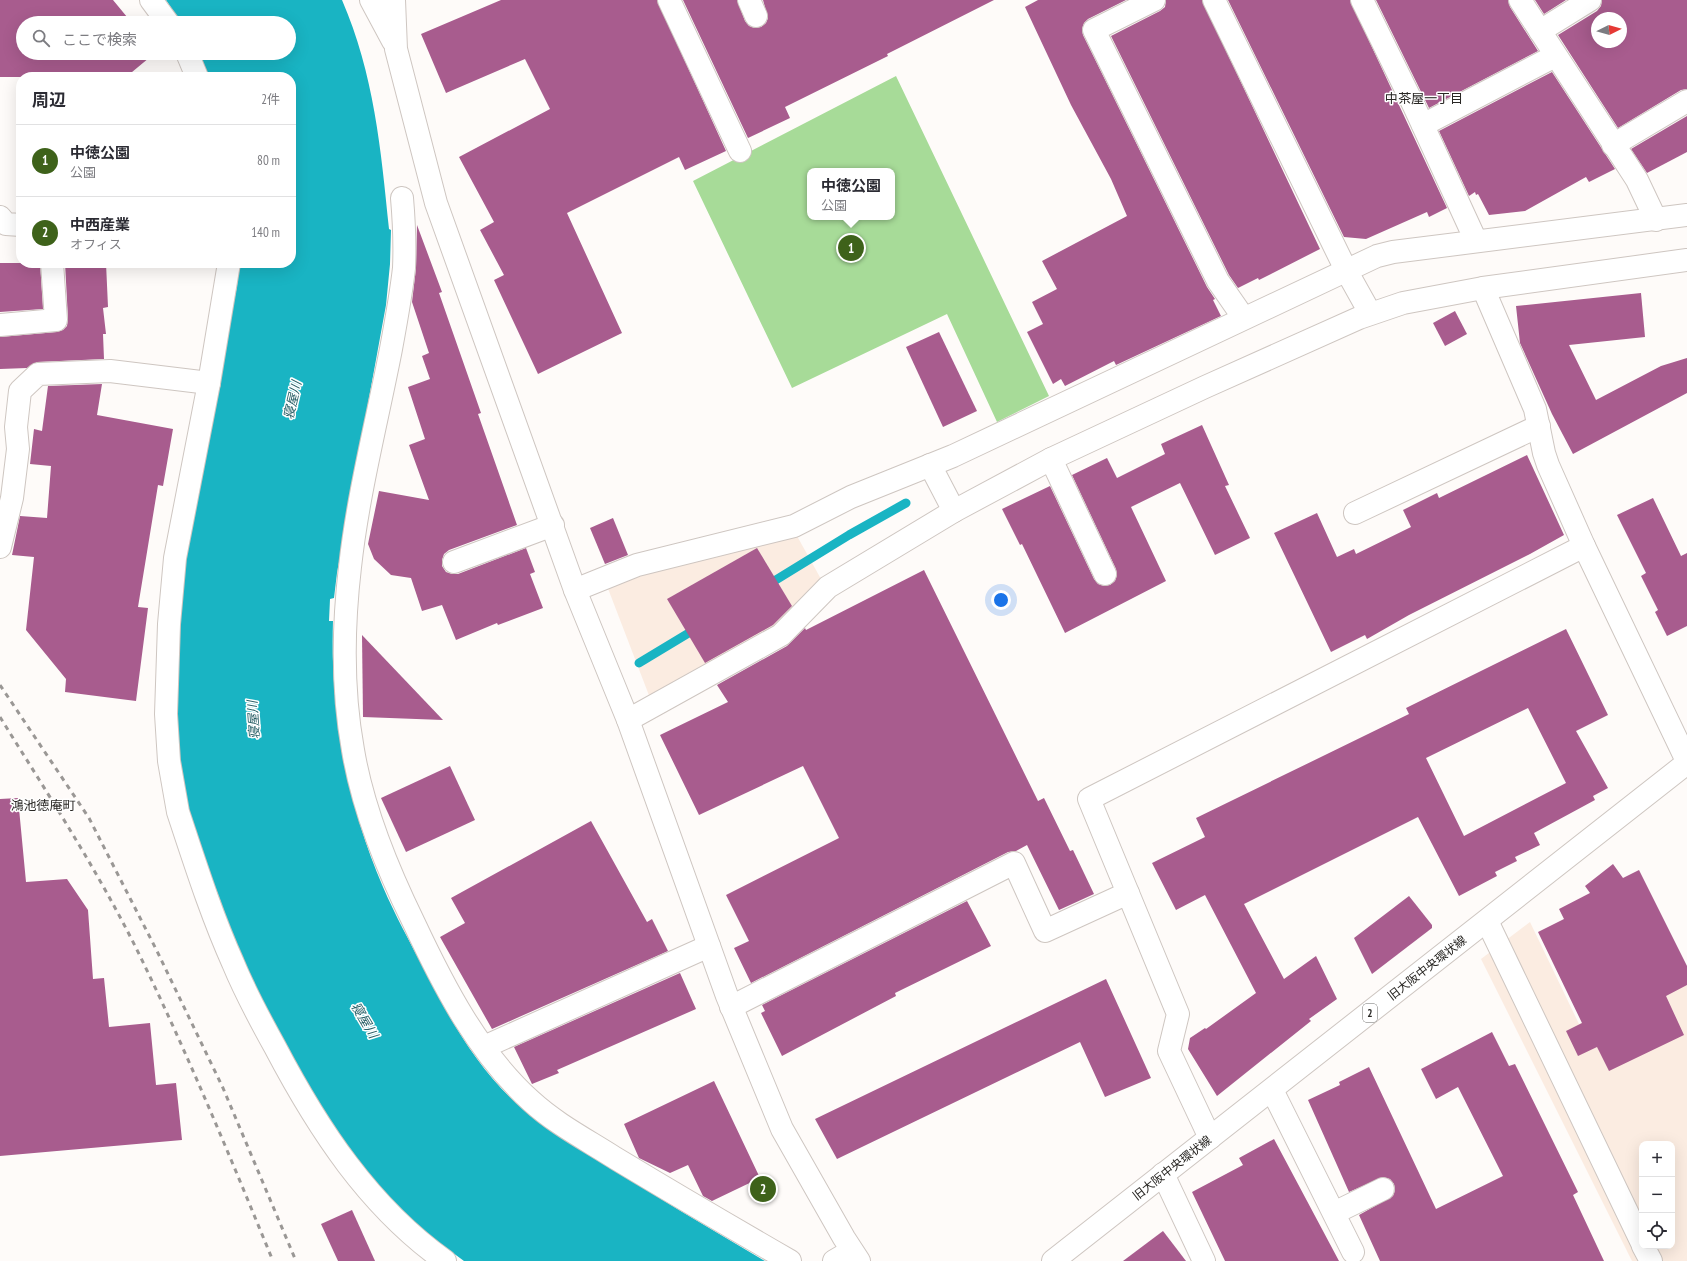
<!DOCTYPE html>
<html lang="ja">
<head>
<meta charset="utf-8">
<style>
  :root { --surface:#fff; --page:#f7f7f7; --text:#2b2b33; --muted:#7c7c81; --line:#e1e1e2; --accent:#3e621a }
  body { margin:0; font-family:"PT Sans Narrow","Noto Sans JP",sans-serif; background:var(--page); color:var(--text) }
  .controls { position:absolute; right:12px; bottom:12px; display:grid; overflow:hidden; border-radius:8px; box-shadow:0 4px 16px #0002 }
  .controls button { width:36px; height:36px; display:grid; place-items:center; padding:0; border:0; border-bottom:1px solid var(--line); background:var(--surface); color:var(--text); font:20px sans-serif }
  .compass { position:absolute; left:1591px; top:12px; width:36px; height:36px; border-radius:50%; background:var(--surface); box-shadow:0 4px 16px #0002; rotate:85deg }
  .you { position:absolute; left:1001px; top:600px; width:14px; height:14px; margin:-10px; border:3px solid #fff; border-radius:50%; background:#1a73e8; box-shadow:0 0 0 6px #1a73e833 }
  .badge { display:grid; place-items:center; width:26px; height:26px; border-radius:50%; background:var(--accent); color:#fff; font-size:13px; font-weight:700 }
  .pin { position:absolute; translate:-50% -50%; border:2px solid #fff; box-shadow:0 1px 4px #0006 }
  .popup { position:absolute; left:807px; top:168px; width:88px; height:52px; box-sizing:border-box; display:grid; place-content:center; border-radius:8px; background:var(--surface); filter:drop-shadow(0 1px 3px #0005); font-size:13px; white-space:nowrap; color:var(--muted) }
  .popup b { font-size:15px; color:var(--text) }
  .popup::after { content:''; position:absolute; left:50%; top:100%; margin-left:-8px; border:8px solid transparent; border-top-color:var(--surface) }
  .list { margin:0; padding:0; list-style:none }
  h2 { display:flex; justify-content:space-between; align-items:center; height:52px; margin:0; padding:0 16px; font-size:17px }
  h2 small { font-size:13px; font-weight:400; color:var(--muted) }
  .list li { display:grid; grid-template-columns:26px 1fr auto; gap:12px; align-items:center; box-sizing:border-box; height:72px; padding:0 16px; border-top:1px solid var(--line) }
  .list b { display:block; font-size:15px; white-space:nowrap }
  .list p { margin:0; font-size:13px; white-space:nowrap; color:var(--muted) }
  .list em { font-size:13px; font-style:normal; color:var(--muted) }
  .icon { flex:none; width:22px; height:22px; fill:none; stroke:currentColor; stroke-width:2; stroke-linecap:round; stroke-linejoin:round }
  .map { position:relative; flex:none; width:1687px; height:1261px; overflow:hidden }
  .search { position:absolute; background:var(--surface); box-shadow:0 4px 16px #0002; left:16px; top:16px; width:280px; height:44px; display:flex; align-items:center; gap:10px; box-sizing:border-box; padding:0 14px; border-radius:22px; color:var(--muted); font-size:15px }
  .panel { position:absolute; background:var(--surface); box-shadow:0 4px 16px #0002; left:16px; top:72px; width:280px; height:196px; border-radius:16px }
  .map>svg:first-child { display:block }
  .built { fill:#fbece1; fill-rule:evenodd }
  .green { fill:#a7db98; fill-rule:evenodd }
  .water { fill:#19b4c3 }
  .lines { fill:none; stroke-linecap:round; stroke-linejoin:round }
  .stream { stroke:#19b4c3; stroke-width:9 }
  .building { fill:#a85c8e; fill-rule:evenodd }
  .minor-casing { stroke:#cec6c1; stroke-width:24 }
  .major-casing { stroke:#cec6c1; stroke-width:24 }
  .minor { stroke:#fff; stroke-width:22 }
  .major { stroke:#fff; stroke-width:22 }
  .rail { stroke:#9a9795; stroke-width:3; stroke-dasharray:5 5; stroke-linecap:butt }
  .labels { text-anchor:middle; stroke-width:3; stroke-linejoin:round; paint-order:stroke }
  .shield { fill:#fff; stroke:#696866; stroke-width:1 }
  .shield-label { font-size:11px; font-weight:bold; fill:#292724 }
  .street-label { font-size:12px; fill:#292724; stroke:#fff }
  .neighbourhood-label { font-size:13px; fill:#292724; stroke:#fff }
  .water-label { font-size:13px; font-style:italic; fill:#296067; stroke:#fff }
</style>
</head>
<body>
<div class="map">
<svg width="1687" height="1261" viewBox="0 0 1687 1261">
  <rect width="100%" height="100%" fill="#fefbf9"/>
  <g class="built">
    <path d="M797 536 821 579 777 628 650 698 607 586 644 574Z"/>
    <path d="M1530 922 1579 1024 1687 970V1261H1632L1481 959ZM1642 1144H1672V1246H1642Z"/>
  </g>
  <path class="green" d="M896 76 1049 396 997 422 947 314 792 388 693 181ZM810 171H892V217H810Z"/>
  <path class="water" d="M166 0H342C374 74 381 149 389 229L391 230 390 264 386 305 337 573 334 598 330 599 329 621H333C330 713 347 803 383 887 395 915 410 942 424 969 450 1020 479 1072 523 1109 547 1129 573 1144 599 1160 653 1195 709 1228 765 1261H464L418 1227 379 1190 331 1126 273 1025 242 960 187 810 179 758 177 713 180 625 185 559 237 286 239 263H291V77H207L197 53H289V23H181Z"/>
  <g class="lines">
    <g class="stream">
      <path d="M766 586 849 535 906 503"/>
      <path d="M639 663 697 628"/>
    </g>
  </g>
  <g class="building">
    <path d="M0 0H113L132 23H23V53H155L126 77H0Z"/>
    <path d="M501 0H657L726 151 685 170 679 157 567 213 622 333 538 374 494 280 504 275 480 230 494 222 459 157 550 109 525 59 446 93 421 34Z"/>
    <path d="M683 0H737L745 21 749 26 755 28 761 27 766 23 768 18 763 0H994L887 54 888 56 785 107 790 118 748 138Z"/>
    <path d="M1038 0H1126L1088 19 1084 23 1082 29 1083 35 1207 287 1215 299 1213 300 1221 316 1116 365 1114 361 1065 386 1061 379 1053 384 1027 332 1043 324 1032 302 1057 289 1042 261 1127 216 1111 179 1071 105 1025 7Z"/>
    <path d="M1166 0H1202L1320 249 1259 280 1258 278 1238 288 1229 275 1111 36 1160 11 1165 7Z"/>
    <path d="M1228 0H1350L1447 208 1429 217 1427 212 1366 239 1344 237Z"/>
    <path d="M1376 0H1508L1510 7 1538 51 1429 108Z"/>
    <path d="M1535 0H1566L1544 14Z"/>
    <path d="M1602 0H1687V89L1681 90 1618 128 1558 35 1597 11 1601 6ZM1597 18H1621V42H1597Z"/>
    <path d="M1552 72 1615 169 1589 182 1586 177 1525 211 1489 215 1478 194 1476 195 1475 192 1469 196 1439 131Z"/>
    <path d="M1687 116V152L1647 173 1631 149Z"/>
    <path d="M417 225 442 292 439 293 481 413 478 414 517 525 449 550 444 554 442 560V566L446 572 452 574H458L526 548 535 572 530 574 543 608 498 625 497 623 456 640 442 605 422 611 411 578 391 575 374 559 368 544 379 491 429 500 409 445 425 439 408 387 430 379 422 356 429 353 412 302 416 268Z"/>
    <path d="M0 263H40L43 309 0 312Z"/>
    <path d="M65 263H106L108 307 103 308 106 334H103L104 359 37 362 27 368 0 369V337L57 332 63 330 67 326 68 319Z"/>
    <path d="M1641 293 1645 337 1569 345 1596 400 1661 366 1687 358V393L1573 454 1552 414 1520 343 1516 306Z"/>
    <path d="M1455 311 1467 334 1445 346 1433 323Z"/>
    <path d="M939 332 977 411 943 427 906 347Z"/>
    <path d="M102 384 97 415 173 429 163 486 158 485 138 607 148 608 136 701 65 692 66 679 26 630 34 557 12 555 20 516 47 518 51 466 30 464 34 429 42 431 48 386Z"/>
    <path d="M1202 425 1229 485 1225 486 1250 538 1215 555 1180 483 1131 507 1166 581 1065 633 1022 544 1020 545 1002 509 1050 486 1094 579 1098 584 1104 586 1110 585 1115 581 1117 575 1116 569 1072 475 1107 458 1117 478 1165 454 1161 444Z"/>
    <path d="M1527 455 1564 535 1530 554 1409 615 1367 639 1365 635 1331 652 1274 533 1317 513 1337 557 1354 549 1356 554 1411 527 1403 510 1437 493 1439 498Z"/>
    <path d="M1653 498 1681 556 1687 553V626L1667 636 1655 612 1658 610 1641 576 1646 573 1617 515Z"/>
    <path d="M613 518 628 555 605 564 590 528Z"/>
    <path d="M757 548 792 606 773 625 705 663 667 599Z"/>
    <path d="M924 570 1038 801 1044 798 1070 851 1073 850 1094 894 1059 910 1027 845 1016 851 1008 852 751 983 734 948 749 941 726 895 839 838 803 766 699 815 660 735 728 702 717 685 787 646 805 628 806 630Z"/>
    <path d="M1566 629 1608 715 1576 731 1608 788 1593 796 1595 800 1534 833 1540 845 1515 857 1517 861 1495 872 1497 876 1459 896 1418 817 1244 904 1284 979 1316 956 1337 999 1309 1019 1311 1021 1217 1096 1188 1049 1190 1038 1205 1028 1206 1029 1256 993 1205 895 1176 910 1152 863 1205 837 1196 818 1409 714 1406 708ZM1528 708 1566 783 1464 836 1426 758Z"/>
    <path d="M362 635 443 720 363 717Z"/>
    <path d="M450 766 475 820 406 852 381 798Z"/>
    <path d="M18 798 26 882 67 879 88 910 93 979 104 978 109 1027 150 1023 156 1085 176 1083 182 1140 0 1156V799Z"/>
    <path d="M591 821 647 922 652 919 668 951 492 1029 440 937 465 923 451 898Z"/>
    <path d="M1613 864 1623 878 1639 870 1687 966V985L1666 996 1684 1035 1609 1071 1597 1047 1578 1056 1566 1031 1582 1023 1538 932 1564 919 1559 909 1590 893 1585 886Z"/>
    <path d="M1409 896 1432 925V928L1372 974 1354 938Z"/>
    <path d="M967 901 991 946 895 993 896 996 782 1056 761 1013 765 1011 762 1005Z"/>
    <path d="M680 973 696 1009 557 1070 559 1073 532 1084 514 1047Z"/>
    <path d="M1106 979 1151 1078 1105 1097 1080 1042 837 1159 815 1119Z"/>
    <path d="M1492 1032 1509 1066 1515 1064 1578 1192 1573 1195 1604 1261H1380L1359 1215 1393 1196 1395 1190 1394 1184 1390 1179 1383 1177 1349 1192 1308 1100 1340 1085 1339 1082 1369 1067 1436 1209 1503 1176 1458 1087 1436 1099 1421 1069Z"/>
    <path d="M714 1081 760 1178 712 1201 703 1196 688 1165 670 1173 639 1158 624 1124Z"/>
    <path d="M1274 1139 1339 1261H1225L1192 1192 1243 1165 1239 1158Z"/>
    <path d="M352 1210 375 1261H338L321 1224Z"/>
    <path d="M1163 1231 1186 1261H1123Z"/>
  </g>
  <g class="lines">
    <defs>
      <g id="minor">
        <path d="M151 0 168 23"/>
        <path d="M371 0 393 41"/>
        <path d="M394 0 396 49 436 203 575 590 628 720 727 996 782 1129 844 1238 859 1261"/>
        <path d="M669 0 740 151"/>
        <path d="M749 0 756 16"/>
        <path d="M1154 0 1094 30 1218 281 1243 317"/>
        <path d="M1214 0 1346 270 1370 313"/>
        <path d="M1362 0 1414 106 1476 241"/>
        <path d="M1520 0 1637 180 1656 220"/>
        <path d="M1540 31 1590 0"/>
        <path d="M187 53 197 77"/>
        <path d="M1423 125 1555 56"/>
        <path d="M1613 145 1687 101"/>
        <path d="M402 198C404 221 405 245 404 268 401 295 396 322 391 349 377 421 358 494 350 567 343 627 342 690 353 750 363 810 387 868 414 923 444 987 478 1053 531 1101 556 1124 587 1140 615 1158 673 1193 731 1227 790 1261"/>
        <path d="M0 217 6 224 21 225"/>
        <path d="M229 263 209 383 175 558 169 624 166 714 169 761 178 812C195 863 211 914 233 963 245 992 260 1020 275 1047 318 1129 369 1207 445 1261"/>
        <path d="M1483 288 1535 409 1544 453 1548 465 1584 546 1687 761"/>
        <path d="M0 325 56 320 52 263"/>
        <path d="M1051 459 1105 574"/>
        <path d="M930 465 954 511"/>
        <path d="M1355 513 1539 426"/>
        <path d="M0 547 12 498 18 449 16 427 20 391 38 374 110 371 209 383"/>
        <path d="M454 562 553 525"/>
        <path d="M575 590 637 565 794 526 851 497 953 456 1377 256 1393 252 1687 215"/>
        <path d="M628 720 781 635 828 587 954 511 1051 459 1205 387 1359 318 1403 303 1483 288 1687 260"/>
        <path d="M1487 921 1642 1243"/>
        <path d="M731 1007 1014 863 1045 931 1128 893"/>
        <path d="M484 1047 709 946"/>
        <path d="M1272 1090 1353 1252"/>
        <path d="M1210 1138 1169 1051 1178 1014 1089 799 1584 546"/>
        <path d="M1163 1174 1204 1261"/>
        <path d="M1334 1213 1383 1189"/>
        <path d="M1643 1246 1651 1261"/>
        <path d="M834 1261 851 1251"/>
      </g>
      <path id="major" d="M1053 1261 1687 763"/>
    </defs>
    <use href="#minor" class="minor-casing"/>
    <use href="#major" class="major-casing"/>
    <use href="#minor" class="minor"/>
    <use href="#major" class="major"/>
    <g class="rail">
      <path d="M0 685 89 818 157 951 223 1088 296 1261"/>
      <path d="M0 717C49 796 100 874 141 958 189 1057 231 1159 273 1261"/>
    </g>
  </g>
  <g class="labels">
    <rect class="shield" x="1363" y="1004" width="14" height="18" rx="3"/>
    <g class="shield-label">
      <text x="1370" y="1017">2</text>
    </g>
    <g class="street-label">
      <text transform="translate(1427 968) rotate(-38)" y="4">旧大阪中央環状線</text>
      <text transform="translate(1172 1168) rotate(-38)" y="4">旧大阪中央環状線</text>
    </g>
    <g class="neighbourhood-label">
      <text x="1424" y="103">中茶屋一丁目</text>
      <text x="43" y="810">鴻池徳庵町</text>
    </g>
    <g class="water-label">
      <text transform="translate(292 400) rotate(-77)" y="5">寝屋川</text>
      <text transform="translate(253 720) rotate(-94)" y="5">寝屋川</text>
      <text transform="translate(365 1020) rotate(59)" y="5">寝屋川</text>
    </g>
  </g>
</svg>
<div class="controls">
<button>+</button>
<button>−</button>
<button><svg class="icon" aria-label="locate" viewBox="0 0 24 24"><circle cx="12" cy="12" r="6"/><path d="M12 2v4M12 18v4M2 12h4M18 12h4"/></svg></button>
</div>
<svg class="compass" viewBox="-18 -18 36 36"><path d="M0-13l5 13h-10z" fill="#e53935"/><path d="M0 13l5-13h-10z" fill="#7c7c81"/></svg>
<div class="you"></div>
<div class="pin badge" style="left:851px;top:248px">1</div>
<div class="popup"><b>中徳公園</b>公園</div>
<div class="pin badge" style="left:763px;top:1189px">2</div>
<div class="search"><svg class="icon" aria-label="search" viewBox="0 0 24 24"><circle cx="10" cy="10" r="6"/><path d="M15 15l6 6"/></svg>ここで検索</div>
<section class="panel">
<h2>周辺<small>2件</small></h2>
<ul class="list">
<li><span class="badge">1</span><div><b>中徳公園</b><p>公園</p></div><em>80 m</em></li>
<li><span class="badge">2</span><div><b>中西産業</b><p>オフィス</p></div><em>140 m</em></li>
</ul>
</section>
</div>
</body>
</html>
